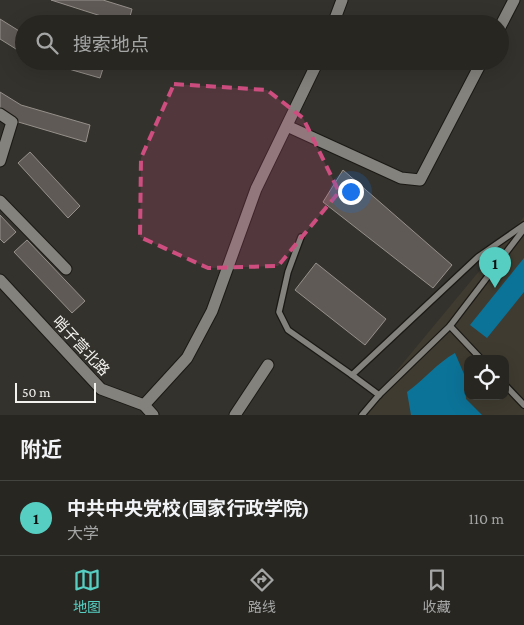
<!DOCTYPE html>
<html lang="zh">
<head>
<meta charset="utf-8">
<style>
  :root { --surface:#272621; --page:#2f2e2a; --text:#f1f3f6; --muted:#a4a5a5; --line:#43433f; --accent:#57cec2 }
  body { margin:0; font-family:"Crimson Pro","Noto Sans SC",serif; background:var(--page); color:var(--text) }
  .controls { position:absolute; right:15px; bottom:15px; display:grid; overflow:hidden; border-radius:10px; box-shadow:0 5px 20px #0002 }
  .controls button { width:45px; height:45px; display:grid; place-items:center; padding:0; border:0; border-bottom:1px solid var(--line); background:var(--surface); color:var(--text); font:25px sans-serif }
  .scale { position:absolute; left:15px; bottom:12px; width:81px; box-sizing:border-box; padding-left:5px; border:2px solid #f3f2ee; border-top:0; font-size:14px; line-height:18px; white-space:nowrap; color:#f3f2ee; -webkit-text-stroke:4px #34322c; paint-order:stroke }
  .you { position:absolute; left:350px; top:191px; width:18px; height:18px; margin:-12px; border:4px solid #fff; border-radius:50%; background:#1a73e8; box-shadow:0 0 0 8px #1a73e833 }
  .badge { display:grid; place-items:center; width:32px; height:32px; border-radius:50%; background:var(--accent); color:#111; font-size:16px; font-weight:700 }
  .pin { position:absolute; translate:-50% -41px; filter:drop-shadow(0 1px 2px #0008) }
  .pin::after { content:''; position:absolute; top:26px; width:18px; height:15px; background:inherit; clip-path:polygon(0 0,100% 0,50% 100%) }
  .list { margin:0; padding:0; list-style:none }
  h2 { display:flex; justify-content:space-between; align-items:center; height:65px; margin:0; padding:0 20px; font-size:21px }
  h2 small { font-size:16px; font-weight:400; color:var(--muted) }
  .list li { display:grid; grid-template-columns:32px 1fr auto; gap:15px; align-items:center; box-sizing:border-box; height:75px; padding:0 20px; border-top:1px solid var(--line) }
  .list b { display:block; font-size:19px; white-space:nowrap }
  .list p { margin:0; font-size:16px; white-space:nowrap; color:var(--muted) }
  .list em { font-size:16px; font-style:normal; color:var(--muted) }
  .icon { flex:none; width:28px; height:28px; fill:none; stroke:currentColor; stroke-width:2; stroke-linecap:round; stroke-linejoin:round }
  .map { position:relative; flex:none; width:524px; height:415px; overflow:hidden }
  .search { position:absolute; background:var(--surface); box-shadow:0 5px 20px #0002; left:15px; right:15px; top:15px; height:55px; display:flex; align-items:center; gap:12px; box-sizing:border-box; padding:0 18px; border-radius:28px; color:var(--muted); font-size:19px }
  .sheet { height:140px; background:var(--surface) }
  nav { display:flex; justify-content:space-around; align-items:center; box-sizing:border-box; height:70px; border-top:1px solid var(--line); background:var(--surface); font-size:14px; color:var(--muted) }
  nav a { display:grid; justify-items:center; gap:2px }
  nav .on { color:var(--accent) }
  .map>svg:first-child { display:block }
  .built { fill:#3f3b30; fill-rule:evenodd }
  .water { fill:#0c7398 }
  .building { fill:#605a56; stroke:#96908b }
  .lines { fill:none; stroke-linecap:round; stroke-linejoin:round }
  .service-casing { stroke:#1b1915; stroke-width:8 }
  .minor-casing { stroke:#1b1915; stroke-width:13 }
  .service { stroke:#84827c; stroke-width:5.5 }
  .minor { stroke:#84827c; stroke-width:11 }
  .marked { fill:#ce4e80; fill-opacity:0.2; stroke:#ce4e80; stroke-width:4; stroke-dasharray:10 6; stroke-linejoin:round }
  .labels { text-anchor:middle; stroke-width:5; stroke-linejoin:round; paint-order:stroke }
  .street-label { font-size:15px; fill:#f3f2ee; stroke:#34322c }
</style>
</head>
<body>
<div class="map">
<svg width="524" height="415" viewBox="0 0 524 415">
  <rect width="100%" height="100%" fill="#34322c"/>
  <path class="built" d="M524 217V415H360ZM468 359H505V396H468Z"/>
  <g class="water">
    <path d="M524 258V292L487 338 470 325Z"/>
    <path d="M455 353 464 374 466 399 482 415H411L407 392C424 380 437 363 455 353Z"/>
  </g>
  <g class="building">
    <path d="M51 0H103L132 9 128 24H126Z"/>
    <path d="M0 19 24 34V54L0 39Z"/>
    <path d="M41 61H102L105 62 100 78Z"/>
    <path d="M0 92 21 105 90 125 86 142 15 121 0 112Z"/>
    <path d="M30 152 80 206 68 218 18 163Z"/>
    <path d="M343 170 452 265 433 288 323 202Z"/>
    <path d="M0 215 16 232 4 243 0 239Z"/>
    <path d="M27 240 85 301 72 313 14 252Z"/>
    <path d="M316 263 386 319 365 345 295 290Z"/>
  </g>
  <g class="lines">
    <defs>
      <g id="service">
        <path d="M301 237 288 272 279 312 288 330 352 375"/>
        <path d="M450 326 481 359"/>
        <path d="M505 385 524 405"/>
        <path d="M379 395 352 375 478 257 524 225"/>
        <path d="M362 415 379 395 450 326 524 229"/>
      </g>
      <g id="minor">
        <path d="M333 24 342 0"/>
        <path d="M500 27 514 0"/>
        <path d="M0 114 12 122 0 161"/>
        <path d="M287 126 401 178 420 180 482 61"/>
        <path d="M0 201 66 269"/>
        <path d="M0 280 101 389 144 405 153 415"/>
        <path d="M144 405 187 358 212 311 256 189 318 61"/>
        <path d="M235 415 268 365"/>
      </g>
    </defs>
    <use href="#service" class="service-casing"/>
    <use href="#minor" class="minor-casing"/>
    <use href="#service" class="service"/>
    <use href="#minor" class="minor"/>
  </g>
  <path class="marked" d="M174 84 267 90 303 118 339 192 278 266 208 268 140 237 141 158Z"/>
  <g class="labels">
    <g class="street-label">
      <text transform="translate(81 346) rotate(47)" y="5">哨子营北路</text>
    </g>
  </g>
</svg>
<div class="controls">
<button><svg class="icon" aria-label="locate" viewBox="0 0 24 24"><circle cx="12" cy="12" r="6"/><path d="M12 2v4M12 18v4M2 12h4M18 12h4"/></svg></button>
</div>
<div class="scale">50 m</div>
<div class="you"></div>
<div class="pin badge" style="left:495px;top:288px">1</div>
<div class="search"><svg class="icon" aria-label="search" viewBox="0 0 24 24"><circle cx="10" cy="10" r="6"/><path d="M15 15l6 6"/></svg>搜索地点</div>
</div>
<section class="sheet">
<h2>附近<small></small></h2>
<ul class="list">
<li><span class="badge">1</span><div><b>中共中央党校(国家行政学院)</b><p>大学</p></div><em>110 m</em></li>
</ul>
</section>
<nav>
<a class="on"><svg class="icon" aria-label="map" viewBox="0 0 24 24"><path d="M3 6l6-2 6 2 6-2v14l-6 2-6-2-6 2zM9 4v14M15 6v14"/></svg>地图</a>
<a><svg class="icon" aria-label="directions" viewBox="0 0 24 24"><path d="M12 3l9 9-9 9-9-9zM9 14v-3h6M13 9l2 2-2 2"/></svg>路线</a>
<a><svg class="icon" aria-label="saved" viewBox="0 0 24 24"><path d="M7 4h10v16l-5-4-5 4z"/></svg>收藏</a>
</nav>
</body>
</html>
